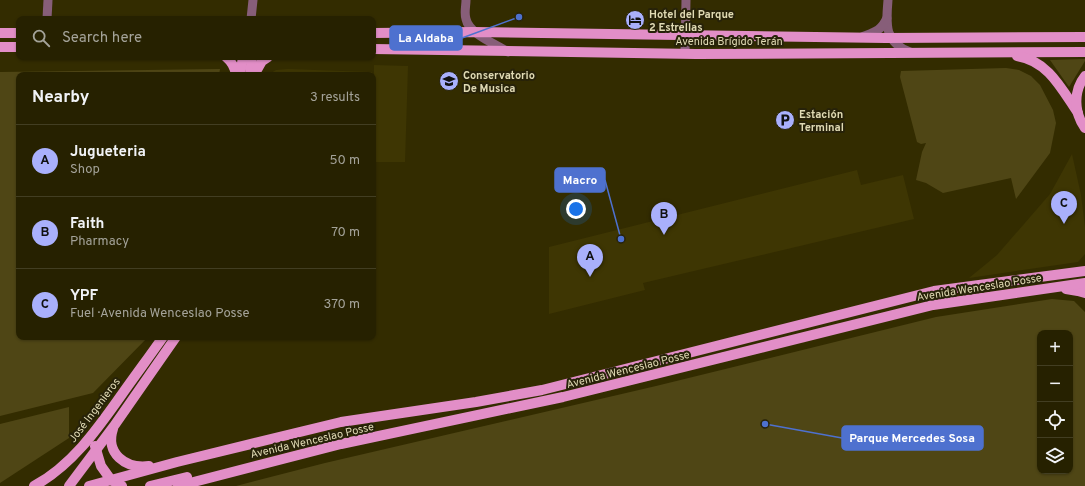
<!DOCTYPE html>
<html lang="en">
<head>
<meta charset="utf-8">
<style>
  :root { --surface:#262100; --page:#322e0f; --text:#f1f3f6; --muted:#a4a399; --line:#423e22; --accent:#a9b0fc }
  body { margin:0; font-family:Overpass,sans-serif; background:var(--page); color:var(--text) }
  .controls { position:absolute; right:12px; bottom:12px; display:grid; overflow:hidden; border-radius:8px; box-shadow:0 1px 3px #0004 }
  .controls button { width:36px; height:36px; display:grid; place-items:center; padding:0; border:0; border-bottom:1px solid var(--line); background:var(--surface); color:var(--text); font:20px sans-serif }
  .you { position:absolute; left:576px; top:209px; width:14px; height:14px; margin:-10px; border:3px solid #fff; border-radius:50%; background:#1a73e8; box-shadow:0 0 0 6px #1a73e833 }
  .badge { display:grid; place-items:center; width:26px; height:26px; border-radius:50%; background:var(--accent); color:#111; font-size:13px; font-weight:700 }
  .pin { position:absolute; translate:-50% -33px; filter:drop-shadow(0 1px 2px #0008) }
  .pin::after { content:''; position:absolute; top:21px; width:14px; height:12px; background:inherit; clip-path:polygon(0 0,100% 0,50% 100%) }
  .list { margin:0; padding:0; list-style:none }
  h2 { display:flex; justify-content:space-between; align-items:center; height:52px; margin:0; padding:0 16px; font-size:17px }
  h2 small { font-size:13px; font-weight:400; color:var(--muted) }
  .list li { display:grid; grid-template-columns:26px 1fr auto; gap:12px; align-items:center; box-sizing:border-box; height:72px; padding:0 16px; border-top:1px solid var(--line) }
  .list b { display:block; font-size:15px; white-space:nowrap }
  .list p { margin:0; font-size:13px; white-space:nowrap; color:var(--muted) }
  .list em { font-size:13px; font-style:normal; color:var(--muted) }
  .icon { flex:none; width:22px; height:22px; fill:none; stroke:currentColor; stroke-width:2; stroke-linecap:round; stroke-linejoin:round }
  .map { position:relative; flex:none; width:1085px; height:486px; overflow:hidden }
  .search { position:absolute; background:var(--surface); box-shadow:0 1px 3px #0004; left:16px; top:16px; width:360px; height:44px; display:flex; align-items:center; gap:10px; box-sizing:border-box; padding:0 14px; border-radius:8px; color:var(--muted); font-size:15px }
  .panel { position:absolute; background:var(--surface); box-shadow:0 1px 3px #0004; left:16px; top:72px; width:360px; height:268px; border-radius:8px }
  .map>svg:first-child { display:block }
  .built { fill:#3e3603 }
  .green { fill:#4f4615; fill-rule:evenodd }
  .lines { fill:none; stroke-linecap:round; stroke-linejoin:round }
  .minor { stroke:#875e79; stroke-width:9 }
  .major { stroke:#e28ec7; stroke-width:10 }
  .labels { text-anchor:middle; stroke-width:4; stroke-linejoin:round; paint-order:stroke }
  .poi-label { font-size:11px; font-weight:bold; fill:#e0dab4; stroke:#272209; text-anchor:start }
  .street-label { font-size:11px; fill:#e0dab4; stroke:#272209 }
  .leader { fill:none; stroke:#4e71cf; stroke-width:1.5 }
  .callout-dot { fill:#4e71cf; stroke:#272209; stroke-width:1.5 }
  .callout { fill:#4e71cf; stroke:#4e71cf; stroke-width:1.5 }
  .callout-label { font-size:12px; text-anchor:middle; font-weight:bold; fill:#fff }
</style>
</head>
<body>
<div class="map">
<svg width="1085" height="486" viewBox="0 0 1085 486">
  <rect width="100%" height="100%" fill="#332c00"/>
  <g class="built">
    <path d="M374 65 408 66 405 162H373Z"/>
    <path d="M288 69 372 72V75H268L276 70Z"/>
    <path d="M1072 154 1081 195 1085 227V254L1078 262 969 278 997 255 1050 194Z"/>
    <path d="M857 170 861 185 903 175 914 219 643 283 645 290 549 314V247Z"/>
  </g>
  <g class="green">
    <path d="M1085 59V61L1069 87 1050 60Z"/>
    <path d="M1006 68 1019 70 1031 76 1040 85 1053 110 1056 123 1050 153 1016 199 1011 178 943 193 926 183 916 180 922 152 926 143 921 144 917 142 900 77 901 71Z"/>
    <path d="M220 69 219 75H19V337H148L93 393 0 416V72Z"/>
    <path d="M1052 299 1074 301 1085 312V486H236L325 463 656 386 936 317ZM1040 333H1070V471H1040Z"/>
    <path d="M69 407V438L0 483V424Z"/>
  </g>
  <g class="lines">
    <g class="minor">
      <path d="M466 0C466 6 464 13 466 19 469 34 496 44 508 52"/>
      <path d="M888 0C886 24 884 42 910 52"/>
      <path d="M47 19 48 0"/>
      <path d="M251 19 253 0"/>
      <path d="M862 37C875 32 881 31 887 18"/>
      <path d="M685 53 686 0"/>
    </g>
    <g class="major">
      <path d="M0 33H19"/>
      <path d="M373 33 474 32 886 38 1085 37"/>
      <path d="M0 47H19"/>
      <path d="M373 49 696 54 1085 52"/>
      <path d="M1017 56C1048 61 1061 88 1078 113"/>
      <path d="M226 57C232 62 235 67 236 75"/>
      <path d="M240 75 243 57"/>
      <path d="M250 75 252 57"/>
      <path d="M254 75 262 61 268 57"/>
      <path d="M1085 76C1073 91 1074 113 1085 128"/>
      <path d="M1066 289 1078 291 1085 293"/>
      <path d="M113 429C105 453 125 469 149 466"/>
      <path d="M95 446 101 466 111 480 122 486"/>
      <path d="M34 486C71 466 96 431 120 397 134 377 149 357 163 337"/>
      <path d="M69 486 114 426 176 337"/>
      <path d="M89 486 177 462 341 422 476 402 542 390 934 291 1085 271"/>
      <path d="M150 486 187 477"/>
      <path d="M178 486 341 444 563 397 933 305 1085 283"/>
    </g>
  </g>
  <defs>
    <symbol id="hotel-disc" viewBox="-11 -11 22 22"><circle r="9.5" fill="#a9b0fc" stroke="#272209"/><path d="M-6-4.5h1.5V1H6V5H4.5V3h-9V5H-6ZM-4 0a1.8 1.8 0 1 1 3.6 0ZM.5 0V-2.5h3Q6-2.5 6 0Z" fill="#111"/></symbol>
    <symbol id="university-disc" viewBox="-11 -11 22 22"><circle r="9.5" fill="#a9b0fc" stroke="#272209"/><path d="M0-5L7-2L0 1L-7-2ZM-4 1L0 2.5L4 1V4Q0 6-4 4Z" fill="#111"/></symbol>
    <symbol id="parking-disc" viewBox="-11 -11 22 22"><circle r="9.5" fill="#a9b0fc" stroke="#272209"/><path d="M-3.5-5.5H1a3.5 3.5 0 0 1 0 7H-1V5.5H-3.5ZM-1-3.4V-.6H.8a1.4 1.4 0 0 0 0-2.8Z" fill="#111"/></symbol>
  </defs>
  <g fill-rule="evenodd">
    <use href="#hotel-disc" x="624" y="9" width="22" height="22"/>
    <use href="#university-disc" x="438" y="70" width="22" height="22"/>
    <use href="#parking-disc" x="774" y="109" width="22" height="22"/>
  </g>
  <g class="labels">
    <g class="poi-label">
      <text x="649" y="18">Hotel del Parque<tspan x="649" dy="13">2 Estrellas</tspan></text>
      <text x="463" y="79">Conservatorio<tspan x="463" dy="13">De Musica</tspan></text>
      <text x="799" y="118">Estación<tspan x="799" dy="13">Terminal</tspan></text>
    </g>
    <g class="street-label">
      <text x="729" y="45">Avenida Brígido Terán</text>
      <text transform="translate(979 287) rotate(-9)" y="4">Avenida Wenceslao Posse</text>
      <text transform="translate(628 369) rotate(-14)" y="4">Avenida Wenceslao Posse</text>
      <text transform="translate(94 410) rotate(-53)" y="4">José Ingenieros</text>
      <text transform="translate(312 440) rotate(-13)" y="4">Avenida Wenceslao Posse</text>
    </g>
  </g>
  <path class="leader" d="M519 17L462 38M621 239L605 180M765 424L842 438"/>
  <g class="callout-dot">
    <circle cx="519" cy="17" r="4"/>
    <circle cx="621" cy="239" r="4"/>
    <circle cx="765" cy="424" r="4"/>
  </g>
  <g class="callout">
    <rect x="390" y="26" width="72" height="24" rx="4"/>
    <rect x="555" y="168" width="50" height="24" rx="4"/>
    <rect x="842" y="426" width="141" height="24" rx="4"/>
  </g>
  <g class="callout-label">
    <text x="426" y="42">La Aldaba</text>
    <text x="580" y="184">Macro</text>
    <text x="912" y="442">Parque Mercedes Sosa</text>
  </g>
</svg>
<div class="controls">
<button>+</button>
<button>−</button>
<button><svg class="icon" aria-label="locate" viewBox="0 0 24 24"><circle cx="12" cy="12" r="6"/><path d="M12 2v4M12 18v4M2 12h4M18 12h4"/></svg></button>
<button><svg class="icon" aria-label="layers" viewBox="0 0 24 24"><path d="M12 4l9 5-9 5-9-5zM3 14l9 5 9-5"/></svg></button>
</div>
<div class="you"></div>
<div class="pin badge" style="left:590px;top:277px">A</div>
<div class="pin badge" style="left:664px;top:235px">B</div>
<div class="pin badge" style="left:1064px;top:224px">C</div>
<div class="search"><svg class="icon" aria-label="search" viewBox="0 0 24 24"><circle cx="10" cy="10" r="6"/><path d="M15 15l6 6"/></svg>Search here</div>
<section class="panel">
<h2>Nearby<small>3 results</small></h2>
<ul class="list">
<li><span class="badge">A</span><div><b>Jugueteria</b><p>Shop</p></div><em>50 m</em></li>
<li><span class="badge">B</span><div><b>Faith</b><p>Pharmacy</p></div><em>70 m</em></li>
<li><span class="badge">C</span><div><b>YPF</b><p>Fuel · Avenida Wenceslao Posse</p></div><em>370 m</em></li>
</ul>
</section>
</div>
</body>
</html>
